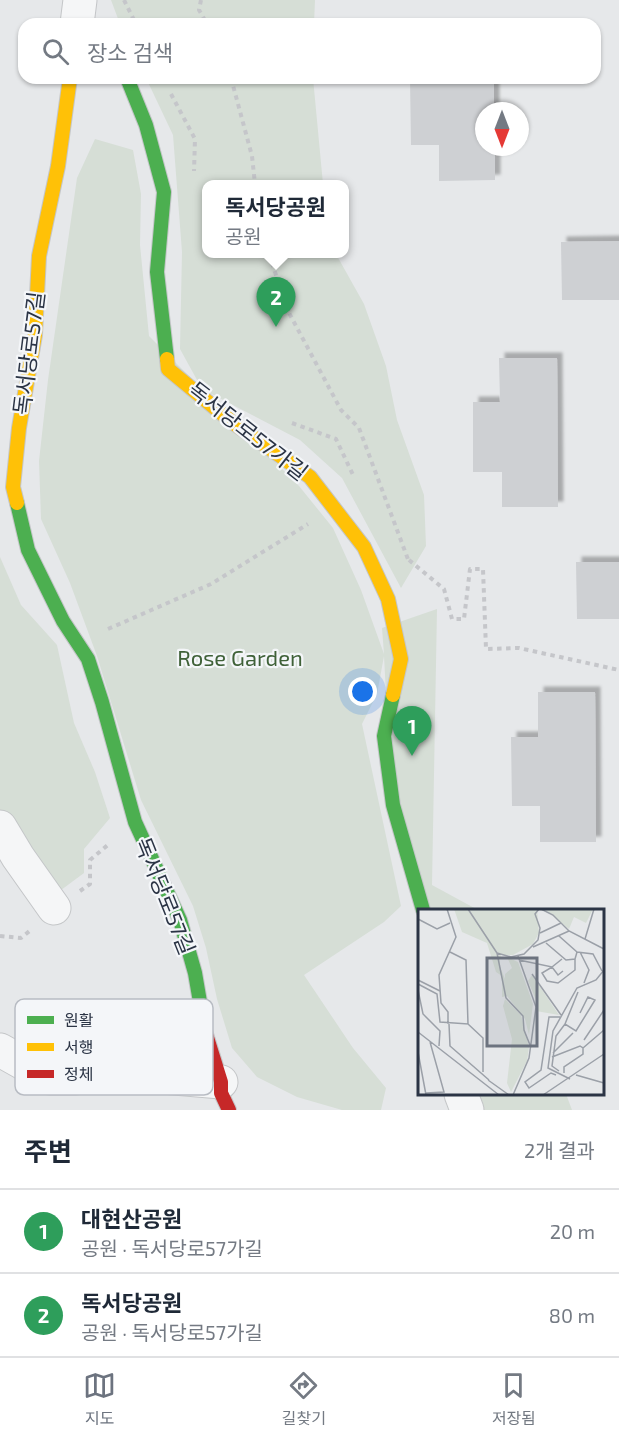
<!DOCTYPE html>
<html lang="ko">
<head>
<meta charset="utf-8">
<style>
  :root { --surface:#fff; --page:#f6f6f7; --text:#1f2937; --muted:#747a83; --line:#e0e1e3; --accent:#6c737f }
  body { margin:0; font-family:"Exo 2","Noto Sans KR",sans-serif; background:var(--page); color:var(--text) }
  .compass { position:absolute; left:475px; top:102px; width:54px; height:54px; border-radius:50%; background:var(--surface); box-shadow:0 2px 4px #0004; rotate:180deg }
  .you { position:absolute; left:363px; top:692px; width:21px; height:21px; margin:-15px; border:4px solid #fff; border-radius:50%; background:#1a73e8; box-shadow:0 0 0 9px #1a73e833 }
  .badge { display:grid; place-items:center; width:39px; height:39px; border-radius:50%; background:var(--accent); color:#fff; font-size:20px; font-weight:700 }
  .pin { position:absolute; translate:-50% -50px; filter:drop-shadow(0 2px 3px #0008) }
  .pin::after { content:''; position:absolute; top:32px; width:21px; height:18px; background:inherit; clip-path:polygon(0 0,100% 0,50% 100%) }
  .popup { position:absolute; left:202px; top:180px; width:147px; height:78px; box-sizing:border-box; display:grid; place-content:center; border-radius:12px; background:var(--surface); filter:drop-shadow(0 2px 4px #0005); font-size:20px; white-space:nowrap; color:var(--muted) }
  .popup b { font-size:22px; color:var(--text) }
  .popup::after { content:''; position:absolute; left:50%; top:100%; margin-left:-12px; border:12px solid transparent; border-top-color:var(--surface) }
  .list { margin:0; padding:0; list-style:none }
  h2 { display:flex; justify-content:space-between; align-items:center; height:78px; margin:0; padding:0 24px; font-size:26px }
  h2 small { font-size:20px; font-weight:400; color:var(--muted) }
  .list li { display:grid; grid-template-columns:39px 1fr auto; gap:18px; align-items:center; box-sizing:border-box; height:84px; padding:0 24px; border-top:2px solid var(--line) }
  .list b { display:block; font-size:22px; white-space:nowrap }
  .list p { margin:0; font-size:20px; white-space:nowrap; color:var(--muted) }
  .list em { font-size:20px; font-style:normal; color:var(--muted) }
  .icon { flex:none; width:33px; height:33px; fill:none; stroke:currentColor; stroke-width:2; stroke-linecap:round; stroke-linejoin:round }
  .map { position:relative; flex:none; width:619px; height:1110px; overflow:hidden }
  .search { position:absolute; background:var(--surface); box-shadow:0 2px 4px #0004; left:18px; right:18px; top:18px; height:66px; display:flex; align-items:center; gap:15px; box-sizing:border-box; padding:0 21px; border-radius:18px; color:var(--muted); font-size:22px }
  .sheet { height:246px; background:var(--surface) }
  nav { display:flex; justify-content:space-around; align-items:center; box-sizing:border-box; height:84px; border-top:2px solid var(--line); background:var(--surface); font-size:16px; color:var(--muted) }
  nav a { display:grid; justify-items:center; gap:3px }
  nav .on { color:var(--accent) }
  .map>svg:first-child { display:block }
  .green { fill:#d6ded6 }
  .building { fill:#ced0d3; filter:url(#shadow) }
  .lines { fill:none; stroke-linecap:round; stroke-linejoin:round }
  .street-casing { stroke:#c4c6c8; stroke-width:35 }
  .fast-casing { stroke:#c4c6c8; stroke-width:16 }
  .slow-casing { stroke:#c4c6c8; stroke-width:16 }
  .jam-casing { stroke:#c4c6c8; stroke-width:16 }
  .path { stroke:#c5c6ca; stroke-width:4; stroke-dasharray:4.5 4.5; stroke-linecap:butt }
  .street { stroke:#f5f6f7; stroke-width:33 }
  .fast { stroke:#4caf50; stroke-width:14 }
  .slow { stroke:#ffc107; stroke-width:14 }
  .jam { stroke:#c62828; stroke-width:14 }
  .labels { text-anchor:middle; stroke-width:4.5; stroke-linejoin:round; paint-order:stroke }
  .street-label { font-size:22px; fill:#2b3445; stroke:#f4f6f9 }
  .park-label { font-size:22px; fill:#3f6138; stroke:#f4f6f9 }
  .inset-road { fill:none; stroke:#9ba0a8; stroke-width:1.5 }
  .view { fill:#6c737f; fill-opacity:0.15; stroke:#6c737f; stroke-width:3 }
  .inset-edge { fill:none; stroke:#2b3445; stroke-width:3 }
  .key { fill:#f4f6f9; stroke:#b8bcc3; stroke-width:1.5 }
  .key-label { font-size:16px; fill:#2b3445 }
</style>
</head>
<body>
<div class="map">
<svg width="619" height="1110" viewBox="0 0 619 1110">
  <defs>
    <filter id="shadow"><feDropShadow dx="5.5" dy="-5.5" stdDeviation="1.5" flood-color="#0004"/></filter>
  </defs>
  <rect width="100%" height="100%" fill="#e6e8ea"/>
  <g class="green">
    <path d="M111 0H315L314 24H120Z"/>
    <path d="M146 78H313L323 184H207V254H336L364 304 386 366 397 420 424 495 426 546 401 588 342 478 300 440 202 389 180 349 182 252 173 135Z"/>
    <path d="M95 139 133 150 141 194 140 245 149 336 299 486 333 528 361 590 384 654 382 628 437 609 432 885 478 910H429L393 826 384 656 377 694 362 724 401 906 384 922 304 975 353 1048 386 1088 381 1110H342L297 1097 257 1077 232 1048 217 999 206 948 193 906 141 800 97 656 70 583 41 519 39 461 48 380 77 178Z"/>
    <path d="M0 557 21 605 57 645 74 723 95 772 110 818 84 849V873L57 893 0 812Z"/>
    <path d="M458 1094H566L572 1110H455Z"/>
  </g>
  <g class="building">
    <path d="M410 78H494V111H484V147H495V180L439 181V145H411Z"/>
    <path d="M619 241V300H562L561 242Z"/>
    <path d="M499 358H557L558 507H502V472H473V402H500Z"/>
    <path d="M576 562H619V619H577Z"/>
    <path d="M538 692H595L596 842H540V806H512L511 737H538Z"/>
  </g>
  <g class="lines">
    <defs>
      <g id="street">
        <path d="M77 24 80 0"/>
        <path d="M0 827 18 857 54 908"/>
        <path d="M0 1050 50 1078H76L116 1073 221 1082"/>
        <path d="M461 1094 467 1110"/>
      </g>
      <g id="fast">
        <path d="M127 78 146 125 164 192 157 272 167 359"/>
        <path d="M17 503 28 550 63 621 88 659 102 702 135 822 180 920 195 973 205 1031"/>
        <path d="M393 695 384 736 393 805 423 910"/>
      </g>
      <g id="slow">
        <path d="M167 359 168 369 232 422 310 477 364 547 388 599 401 659 393 695"/>
        <path d="M17 503 13 487 19 428 35 335 39 256 58 166 70 78"/>
      </g>
      <path id="jam" d="M205 1031 221 1082V1093L229 1110"/>
    </defs>
    <use href="#street" class="street-casing"/>
    <use href="#fast" class="fast-casing"/>
    <use href="#slow" class="slow-casing"/>
    <use href="#jam" class="jam-casing"/>
    <g class="path">
      <path d="M124 0 136 24"/>
      <path d="M201 0 199 10 207 24"/>
      <path d="M231 78 252 156 255 184"/>
      <path d="M171 94 195 139 194 171"/>
      <path d="M269 254 288 311 341 410 359 428 409 562"/>
      <path d="M292 423 336 439 354 477"/>
      <path d="M409 560 444 589 452 619H464L470 569H483L486 649 519 648 619 670"/>
      <path d="M108 629 211 584 308 524"/>
      <path d="M80 891 90 884V860L109 844"/>
      <path d="M0 936 21 938 32 929"/>
    </g>
    <use href="#street" class="street"/>
    <use href="#fast" class="fast"/>
    <use href="#slow" class="slow"/>
    <use href="#jam" class="jam"/>
  </g>
  <g class="labels">
    <g class="street-label">
      <text transform="translate(29 353) rotate(-83)" y="8">독서당로57길</text>
      <text transform="translate(248 431) rotate(38)" y="8">독서당로57가길</text>
      <text transform="translate(165 896) rotate(68)" y="8">독서당로57길</text>
    </g>
    <g class="park-label">
      <text x="240" y="666">Rose Garden</text>
    </g>
  </g>
  <g transform="translate(418 909)">
    <rect width="186" height="186" fill="#e6e8ea"/>
    <path d="M36 0H119L121 24 115 35 95 46H83L81 55 87 70V65L94 59 89 48 100 53 115 95 111 126 107 110 89 87 84 88V67L78 63 69 34 44 23ZM126 0H175L168 14 156 8 151 20ZM114 66 141 106 118 102 119 93 110 72ZM87 90 103 106 111 138 109 152 93 183 89 174 94 130 85 97Z" fill="#d6ded6"/>
    <path class="inset-road" d="M29 0 38 28 21 66 23 94 30 103V115M50 0 79 44 93 48 106 45 120 31 122 19 117 5 121 0M123 0 135 6 151 22 186 40M0 10 19 20 32 14M122 24 143 14M141 27 159 43M167 30 176 0M128 34 148 51 157 50 159 43M115 38 151 22M159 43 175 45 184 62M162 43 171 61 166 74M79 44 88 89 105 107 106 121 112 136M101 51 134 58 144 50M145 62 140 66 134 58 124 64 129 72 140 74 157 61V50M114 65 143 106M0 71 22 82M0 75 19 85 22 113 50 115 48 51 32 43M0 81 5 105 22 122 21 137M31 115 32 137 71 171M50 115 65 129V163M147 115 160 83M0 123 81 186M166 131 186 101M165 139 186 121M0 143 8 186M135 144 155 124M134 148 162 137 165 139V145L146 158V164M141 162 134 157 138 127 147 115 158 122 177 91 170 88 162 104M138 166 133 164 111 179 107 173 123 161 131 108H142M158 166 186 174M152 170 130 159 135 122 159 79 178 71 186 61M70 171 91 186M8 184 26 183 12 133M95 186 111 149 118 98 100 47M125 186 186 145"/>
    <path class="view" d="M69 49H119V137H69Z"/>
    <rect width="186" height="186" class="inset-edge"/>
  </g>
  <rect x="15" y="999" width="198" height="96" rx="9" class="key"/>
  <rect x="27" y="1016" width="27" height="8" fill="#4caf50"/>
  <rect x="27" y="1043" width="27" height="8" fill="#ffc107"/>
  <rect x="27" y="1070" width="27" height="8" fill="#c62828"/>
  <g class="key-label">
    <text x="64" y="1026">원활</text>
    <text x="64" y="1053">서행</text>
    <text x="64" y="1080">정체</text>
  </g>
</svg>
<svg class="compass" viewBox="-18 -18 36 36"><path d="M0-13l5 13h-10z" fill="#e53935"/><path d="M0 13l5-13h-10z" fill="#747a83"/></svg>
<div class="you"></div>
<div class="pin badge" style="left:412px;top:756px;background:#2e9e5b">1</div>
<div class="pin badge" style="left:276px;top:327px;background:#2e9e5b">2</div>
<div class="popup"><b>독서당공원</b>공원</div>
<div class="search"><svg class="icon" aria-label="search" viewBox="0 0 24 24"><circle cx="10" cy="10" r="6"/><path d="M15 15l6 6"/></svg>장소 검색</div>
</div>
<section class="sheet">
<h2>주변<small>2개 결과</small></h2>
<ul class="list">
<li><span class="badge" style="background:#2e9e5b">1</span><div><b>대현산공원</b><p>공원 · 독서당로57가길</p></div><em>20 m</em></li>
<li><span class="badge" style="background:#2e9e5b">2</span><div><b>독서당공원</b><p>공원 · 독서당로57가길</p></div><em>80 m</em></li>
</ul>
</section>
<nav>
<a class="on"><svg class="icon" aria-label="map" viewBox="0 0 24 24"><path d="M3 6l6-2 6 2 6-2v14l-6 2-6-2-6 2zM9 4v14M15 6v14"/></svg>지도</a>
<a><svg class="icon" aria-label="directions" viewBox="0 0 24 24"><path d="M12 3l9 9-9 9-9-9zM9 14v-3h6M13 9l2 2-2 2"/></svg>길찾기</a>
<a><svg class="icon" aria-label="saved" viewBox="0 0 24 24"><path d="M7 4h10v16l-5-4-5 4z"/></svg>저장됨</a>
</nav>
</body>
</html>
